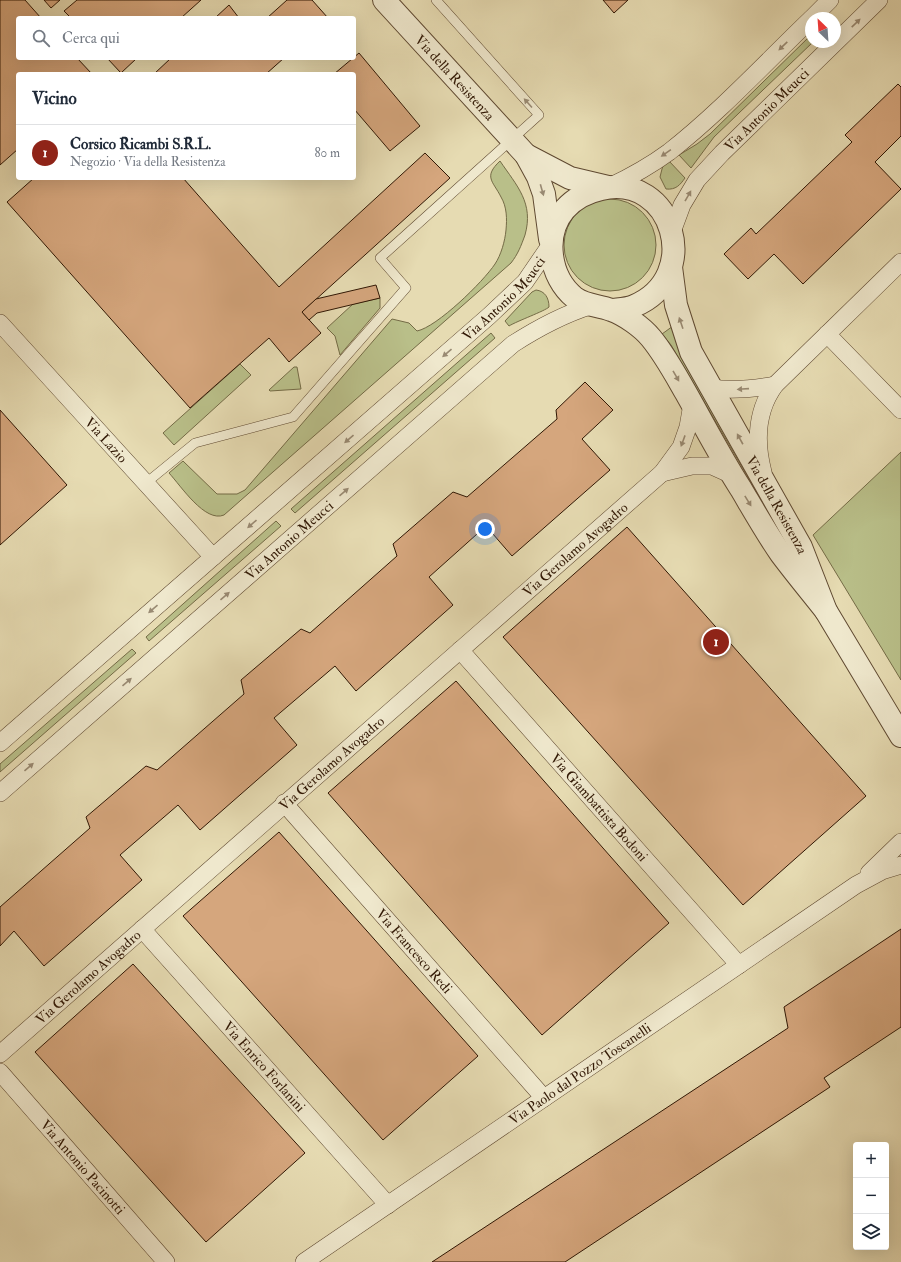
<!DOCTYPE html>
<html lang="it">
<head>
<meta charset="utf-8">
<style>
  :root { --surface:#fff; --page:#f2f2f3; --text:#1f2937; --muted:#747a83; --line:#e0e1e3; --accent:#8f2418 }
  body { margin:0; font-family:"IM FELL Double Pica",serif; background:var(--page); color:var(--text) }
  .controls { position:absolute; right:12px; bottom:12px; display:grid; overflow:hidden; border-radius:4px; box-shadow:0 4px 16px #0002 }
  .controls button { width:36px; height:36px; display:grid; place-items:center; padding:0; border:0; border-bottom:1px solid var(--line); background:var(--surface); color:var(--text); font:20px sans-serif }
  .compass { position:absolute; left:805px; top:12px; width:36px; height:36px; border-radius:50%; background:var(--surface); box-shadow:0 4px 16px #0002; rotate:335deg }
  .you { position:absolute; left:485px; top:529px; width:14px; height:14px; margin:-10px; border:3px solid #fff; border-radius:50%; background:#1a73e8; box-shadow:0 0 0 6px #1a73e833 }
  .badge { display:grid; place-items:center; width:26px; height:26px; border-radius:50%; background:var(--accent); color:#fff; font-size:13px; font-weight:700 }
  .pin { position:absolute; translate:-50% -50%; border:2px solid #fff; box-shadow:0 1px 4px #0006 }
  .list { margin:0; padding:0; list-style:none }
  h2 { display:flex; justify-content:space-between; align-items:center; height:52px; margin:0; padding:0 16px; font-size:17px }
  h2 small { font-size:13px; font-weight:400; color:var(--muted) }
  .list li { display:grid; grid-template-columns:26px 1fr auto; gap:12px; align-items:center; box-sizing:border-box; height:56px; padding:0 16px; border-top:1px solid var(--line) }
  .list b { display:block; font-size:15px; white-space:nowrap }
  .list p { margin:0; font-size:13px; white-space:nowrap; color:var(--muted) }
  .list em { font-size:13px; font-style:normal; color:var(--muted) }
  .icon { flex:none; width:22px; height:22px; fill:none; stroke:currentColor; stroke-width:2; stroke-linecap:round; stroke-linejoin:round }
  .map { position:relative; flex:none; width:901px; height:1262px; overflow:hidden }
  .search { position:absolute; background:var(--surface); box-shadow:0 4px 16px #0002; left:16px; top:16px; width:340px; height:44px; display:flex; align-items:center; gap:10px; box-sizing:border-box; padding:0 14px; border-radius:4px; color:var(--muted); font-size:15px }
  .panel { position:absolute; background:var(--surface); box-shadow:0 4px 16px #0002; left:16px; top:72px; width:340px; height:108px; border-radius:4px }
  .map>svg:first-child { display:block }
  .green { fill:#b9bf89; stroke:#746b46 }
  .building { fill:#d5a67d; stroke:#301704 }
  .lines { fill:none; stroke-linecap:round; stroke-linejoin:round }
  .service-casing { stroke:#5e4830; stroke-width:10 }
  .minor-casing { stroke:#5e4830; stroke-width:18 }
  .tertiary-casing { stroke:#5e4830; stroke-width:24 }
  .service { stroke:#efe8cd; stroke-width:9 }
  .minor { stroke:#efe8cd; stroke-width:17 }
  .tertiary { stroke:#efe8cd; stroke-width:22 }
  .oneway { fill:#998a73 }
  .labels { text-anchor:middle; stroke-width:3.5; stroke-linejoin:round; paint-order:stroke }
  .street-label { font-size:14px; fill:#301704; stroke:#efe8cd }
</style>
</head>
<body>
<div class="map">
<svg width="901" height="1262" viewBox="0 0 901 1262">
  <rect width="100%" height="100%" fill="#e6dbb2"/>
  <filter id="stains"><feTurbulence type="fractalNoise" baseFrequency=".005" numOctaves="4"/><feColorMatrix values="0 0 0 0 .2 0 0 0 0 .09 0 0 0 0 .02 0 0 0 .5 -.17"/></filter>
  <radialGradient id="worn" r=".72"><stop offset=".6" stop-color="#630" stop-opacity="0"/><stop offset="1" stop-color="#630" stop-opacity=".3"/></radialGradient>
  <g class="green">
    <path d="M811 35V42H813L714 137 691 168 679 155 697 144 710 134Z"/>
    <path d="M500 161C517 186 534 203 525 235 521 246 518 254 511 263L224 515C205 523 181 486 169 473L183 461 217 494H237L245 490 392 319 409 323 417 331C437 327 483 282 495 264 501 255 505 241 506 230 507 219 507 207 501 197 493 181 483 177 500 161Z"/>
    <path d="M669 161 685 178C680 185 676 190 666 189L660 177 663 165Z"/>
    <circle cx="610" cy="245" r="46"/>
    <path d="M536 290C545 291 549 298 549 307 545 311 517 321 509 326L505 321 532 292Z"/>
    <path d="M380 298V308L340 355 335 336 327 328 353 304Z"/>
    <path d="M673 326 774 522 671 345 662 334Z"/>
    <path d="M491 333 495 338 295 513 291 509Z"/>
    <path d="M240 364 251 375 174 445 163 433Z"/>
    <path d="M294 367H297L301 389 270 391 269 390Z"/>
    <path d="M901 452V680L813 535Z"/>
    <path d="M276 521 281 526 149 641 146 637Z"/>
    <path d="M132 649 136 653 0 772V764Z"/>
  </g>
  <g class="building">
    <path d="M0 0H25L41 18H18V58H77L92 74H18V149L0 165Z"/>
    <path d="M44 0H60L51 8Z"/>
    <path d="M77 0H201L181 18H71L64 11Z"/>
    <path d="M287 0H312L328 18H267Z"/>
    <path d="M603 0H628L614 13Z"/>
    <path d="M229 5 239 18H215Z"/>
    <path d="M359 53 420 126 390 151 354 109V74H334Z"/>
    <path d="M107 58H137L121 73Z"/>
    <path d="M171 58H284L266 74H154Z"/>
    <path d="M898 84 901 87V136L875 162 901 189 803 284 774 254 748 279 724 254 751 228 756 234 852 142 845 135Z"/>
    <path d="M425 153 450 178 302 312 321 333 289 362 269 338 190 408 7 202 34 178H183L279 287Z"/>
    <path d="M376 285 380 298 317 313 309 320 302 312 316 299Z"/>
    <path d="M585 382 613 410 582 439 610 470 512 556 486 526 429 577 453 605 356 691 335 666 274 718 297 745 200 830 178 805 120 855 142 880 44 966 14 931 0 946V907L90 828 86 817 146 766 157 770 244 694 241 680 301 629 310 633 397 556 393 544 453 492 467 497 557 419 556 410Z"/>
    <path d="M0 410 67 485 0 545Z"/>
    <path d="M627 527 866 796 743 905 503 637Z"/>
    <path d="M456 681 669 923 542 1035 328 793Z"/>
    <path d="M279 832 478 1056 383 1140 183 916Z"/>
    <path d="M901 929V1027L824 1078 830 1087 565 1262H432L788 1028 784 1007Z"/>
    <path d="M133 964 305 1153 206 1242 35 1052Z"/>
  </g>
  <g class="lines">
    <defs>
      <path id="service" d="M146 483 195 443 293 417 406 288 380 258 539 115 436 0"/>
      <g id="minor">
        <path d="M812 18 830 0"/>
        <path d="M609 187C630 177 650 166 669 152 720 112 765 63 811 19"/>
        <path id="s1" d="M672 232 682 205 697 180 722 153 879 0"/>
        <path id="s2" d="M0 323 213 557"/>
        <path d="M827 334 901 410"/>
        <path d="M711 388C733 391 753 389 775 385"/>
        <path d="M763 472C755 441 756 411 775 385L901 262"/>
        <path d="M662 473 692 466H712L732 475"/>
        <path id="s3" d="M460 650 739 965"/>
        <path id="s4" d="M0 743 489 316 525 282 551 244"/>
        <path id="s5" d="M0 793 513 344C538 328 562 315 590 306"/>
        <path id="s6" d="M284 803 544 1098"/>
        <path d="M869 873 901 842"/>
        <path id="s7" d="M142 929 388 1205"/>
        <path id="s8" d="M0 1054 662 473 681 447 688 427 692 404"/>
        <path id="s9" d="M0 1072 166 1262"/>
        <path id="s10" d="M304 1262 856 885 882 871 901 865"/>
      </g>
      <g id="tertiary">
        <path id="s11" d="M384 0 526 155 538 177 544 194 550 239"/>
        <path d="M526 155 570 178 608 187"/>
        <path id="s12" d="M671 267 676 305 691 352 801 547 826 611 901 736"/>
        <path d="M611 310C618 309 627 309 634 306 704 277 673 172 601 189 587 192 575 198 565 209 543 235 549 277 575 298 586 306 599 305 611 310 625 315 642 327 651 338 665 355 675 374 686 393 704 425 721 458 741 489 754 511 767 534 781 554 796 574 811 592 826 611"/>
      </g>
    </defs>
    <use href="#service" class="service-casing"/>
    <use href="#minor" class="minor-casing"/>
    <use href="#tertiary" class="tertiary-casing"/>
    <use href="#service" class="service"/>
    <use href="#minor" class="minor"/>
    <use href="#tertiary" class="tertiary"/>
  </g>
  <defs><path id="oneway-solid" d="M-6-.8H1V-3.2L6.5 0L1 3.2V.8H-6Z"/></defs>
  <g class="oneway">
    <use href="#oneway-solid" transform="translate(856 23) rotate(-44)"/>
    <use href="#oneway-solid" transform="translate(783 46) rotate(136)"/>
    <use href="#oneway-solid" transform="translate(528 103) rotate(-132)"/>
    <use href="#oneway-solid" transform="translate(666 153) rotate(145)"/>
    <use href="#oneway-solid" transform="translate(542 190) rotate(74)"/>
    <use href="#oneway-solid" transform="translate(688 196) rotate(-60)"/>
    <use href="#oneway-solid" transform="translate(681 323) rotate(-109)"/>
    <use href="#oneway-solid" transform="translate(447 353) rotate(139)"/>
    <use href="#oneway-solid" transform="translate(676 376) rotate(60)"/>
    <use href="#oneway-solid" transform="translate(743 389) rotate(176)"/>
    <use href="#oneway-solid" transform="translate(349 439) rotate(139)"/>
    <use href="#oneway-solid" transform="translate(740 439) rotate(-119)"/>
    <use href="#oneway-solid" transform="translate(683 441) rotate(110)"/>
    <use href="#oneway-solid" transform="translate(344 492) rotate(-41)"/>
    <use href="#oneway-solid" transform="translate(748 501) rotate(58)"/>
    <use href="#oneway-solid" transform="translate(252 524) rotate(139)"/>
    <use href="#oneway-solid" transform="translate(225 596) rotate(-41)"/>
    <use href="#oneway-solid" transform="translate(153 609) rotate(139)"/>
    <use href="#oneway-solid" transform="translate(127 682) rotate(-41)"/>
    <use href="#oneway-solid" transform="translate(29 767) rotate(-41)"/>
  </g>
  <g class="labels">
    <g class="street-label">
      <text dy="5" stroke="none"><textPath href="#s11" startOffset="105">Via della Resistenza</textPath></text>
      <text dy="5" stroke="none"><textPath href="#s1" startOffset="157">Via Antonio Meucci</textPath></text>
      <text dy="5" stroke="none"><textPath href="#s4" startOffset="672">Via Antonio Meucci</textPath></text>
      <text dy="5" stroke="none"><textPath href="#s2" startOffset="158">Via Lazio</textPath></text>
      <text dy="5" stroke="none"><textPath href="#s12" startOffset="263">Via della Resistenza</textPath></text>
      <text dy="5" stroke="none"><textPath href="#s5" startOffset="384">Via Antonio Meucci</textPath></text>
      <text dy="5" stroke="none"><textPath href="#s8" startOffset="765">Via Gerolamo Avogadro</textPath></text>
      <text dy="5" stroke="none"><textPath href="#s8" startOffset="441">Via Gerolamo Avogadro</textPath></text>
      <text dy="5" stroke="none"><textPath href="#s3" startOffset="210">Via Giambattista Bodoni</textPath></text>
      <text dy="5" stroke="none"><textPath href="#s6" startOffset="197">Via Francesco Redi</textPath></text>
      <text dy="5" stroke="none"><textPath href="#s8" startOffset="117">Via Gerolamo Avogadro</textPath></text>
      <text dy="5" stroke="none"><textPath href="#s7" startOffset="184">Via Enrico Forlanini</textPath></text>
      <text dy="5" stroke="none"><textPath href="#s10" startOffset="334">Via Paolo dal Pozzo Toscanelli</textPath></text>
      <text dy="5" stroke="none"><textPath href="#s9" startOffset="126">Via Antonio Pacinotti</textPath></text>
    </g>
  </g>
  <rect width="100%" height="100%" filter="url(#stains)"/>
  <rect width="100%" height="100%" fill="url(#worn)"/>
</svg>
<div class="controls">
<button>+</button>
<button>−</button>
<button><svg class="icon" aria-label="layers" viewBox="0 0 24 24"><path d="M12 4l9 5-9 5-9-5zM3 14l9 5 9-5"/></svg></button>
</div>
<svg class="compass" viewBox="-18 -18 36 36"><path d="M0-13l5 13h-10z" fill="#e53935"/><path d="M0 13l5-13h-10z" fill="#747a83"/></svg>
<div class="you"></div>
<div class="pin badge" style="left:716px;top:642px">1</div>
<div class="search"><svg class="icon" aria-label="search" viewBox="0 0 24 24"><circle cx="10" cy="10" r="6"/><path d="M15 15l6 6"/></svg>Cerca qui</div>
<section class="panel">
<h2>Vicino<small></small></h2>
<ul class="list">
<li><span class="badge">1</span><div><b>Corsico Ricambi S.R.L.</b><p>Negozio · Via della Resistenza</p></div><em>80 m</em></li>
</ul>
</section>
</div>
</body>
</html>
